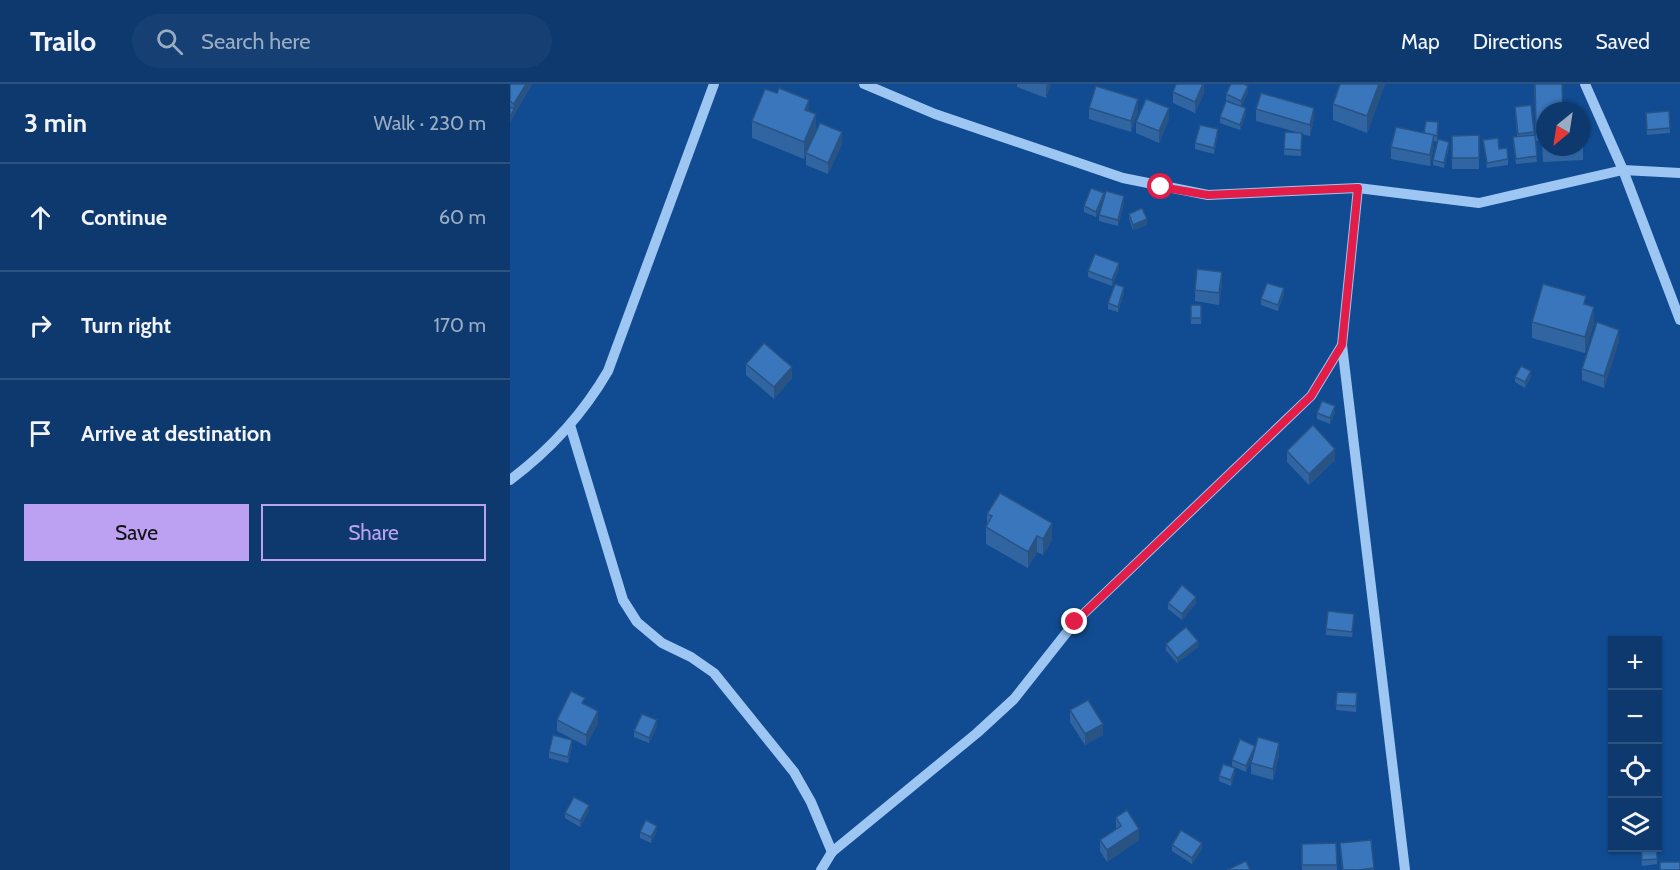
<!DOCTYPE html>
<html lang="en">
<head>
<meta charset="utf-8">
<style>
  :root { --surface:#0d396e; --page:#164073; --text:#f1f3f6; --muted:#9aacc2; --line:#2d5381; --accent:#bca0f2 }
  body { margin:0; font-family:Cabin,sans-serif; background:var(--page); color:var(--text) }
  .controls { position:absolute; right:18px; bottom:18px; display:grid; overflow:hidden; border-radius:0px; box-shadow:0 2px 4px #0004 }
  .controls button { width:54px; height:54px; display:grid; place-items:center; padding:0; border:0; border-bottom:2px solid var(--line); background:var(--surface); color:var(--text); font:30px sans-serif }
  .compass { position:absolute; left:1026px; top:18px; width:54px; height:54px; border-radius:50%; background:var(--surface); box-shadow:0 2px 4px #0004; rotate:210deg }
  .stop { position:absolute; width:18px; height:18px; margin:-14px; border:4px solid #e11d48; border-radius:50%; background:#fff }
  .stop.end { background:#e11d48; border-color:#fff; box-shadow:0 2px 6px #0008 }
  .list { margin:0; padding:0; list-style:none }
  h2 { display:flex; justify-content:space-between; align-items:center; height:78px; margin:0; padding:0 24px; font-size:26px }
  h2 small { font-size:20px; font-weight:400; color:var(--muted) }
  .list li { display:grid; grid-template-columns:39px 1fr auto; gap:18px; align-items:center; box-sizing:border-box; height:108px; padding:0 24px; border-top:2px solid var(--line) }
  .list b { display:block; font-size:22px; white-space:nowrap }
  .list em { font-size:20px; font-style:normal; color:var(--muted) }
  .actions { display:flex; gap:12px; padding:18px 24px }
  .actions a { flex:1; padding:14px 0; border:2px solid var(--accent); border-radius:0px; text-align:center; font-size:21px; color:var(--accent) }
  .actions .main { background:var(--accent); color:#111 }
  .icon { flex:none; width:33px; height:33px; fill:none; stroke:currentColor; stroke-width:2; stroke-linecap:round; stroke-linejoin:round }
  .map { position:relative; flex:none; width:1170px; height:786px; overflow:hidden }
  header { display:flex; align-items:center; gap:36px; box-sizing:border-box; height:84px; padding:0 30px; background:var(--surface); border-bottom:2px solid var(--line) }
  header strong { font-size:28px }
  nav { display:flex; gap:33px; margin-inline-start:auto; font-size:21px }
  .search { width:420px; height:54px; background:var(--page); display:flex; align-items:center; gap:15px; box-sizing:border-box; padding:0 21px; border-radius:33px; color:var(--muted); font-size:22px }
  main { display:flex }
  aside { flex:1; background:var(--surface) }
  .map>svg:first-child { display:block }
  .lines { fill:none; stroke-linecap:round; stroke-linejoin:round }
  .minor { stroke:#9dc6f3; stroke-width:10 }
  .wall { fill:#3165a1 }
  .shaded-wall { fill:#285383 }
  .building { fill:#3976bb; stroke:#285383; stroke-width:1.5 }
  .route { stroke:#e11d48; stroke-width:8 }
</style>
</head>
<body>
<header>
<strong>Trailo</strong>
<div class="search"><svg class="icon" aria-label="search" viewBox="0 0 24 24"><circle cx="10" cy="10" r="6"/><path d="M15 15l6 6"/></svg>Search here</div>
<nav><a>Map</a><a>Directions</a><a>Saved</a></nav>
</header>
<main>
<aside>
<h2>3 min<small>Walk · 230 m</small></h2>
<ul class="list">
<li><svg class="icon" aria-label="ahead" viewBox="0 0 24 24"><path d="M12 20V5M6 11l6-6 6 6"/></svg><div><b>Continue</b></div><em>60 m</em></li>
<li><svg class="icon" aria-label="right" viewBox="0 0 24 24"><path d="M7 20v-9h11M14 6l5 5-5 5"/></svg><div><b>Turn right</b></div><em>170 m</em></li>
<li><svg class="icon" aria-label="arrive" viewBox="0 0 24 24"><path d="M6 21V4h12l-3 4 3 4H6"/></svg><div><b>Arrive at destination</b></div></li>
</ul>
<div class="actions"><a class="main">Save</a><a>Share</a></div>
</aside>
<div class="map">
<svg width="1170" height="786" viewBox="0 0 1170 786">
  <rect width="100%" height="100%" fill="#114c92"/>
  <g class="lines">
    <g class="minor">
      <path d="M354 0 425 30 613 94 698 111 848 104 969 119 1113 86 1170 89"/>
      <path d="M1075 0 1113 86 1170 236"/>
      <path d="M832 261 895 786"/>
      <path d="M60 341 113 516 127 538 152 559 181 573 204 589 284 688 301 718 322 768"/>
      <path d="M0 396C40 366 73 330 98 287L204 0"/>
      <path d="M311 786 322 768 467 649 504 615 565 538 801 312 832 261 848 104"/>
    </g>
  </g>
  <g class="wall">
    <path d="M0 0H22L0 38Z"/>
    <path d="M507 0H541L536 14 507 3Z"/>
    <path d="M694 0V9L685 29 663 19V8Z"/>
    <path d="M875 0 857 49 823 36V20Z"/>
    <path d="M1024 0 1035 27V63H1071V41L1073 60V76L1033 78 1032 56 1026 57Z"/>
    <path d="M738 8 731 22 736 30 730 46 710 39V33L728 21 716 16V10Z"/>
    <path d="M1021 21 1027 78 1006 80 1003 59V53H1007L1005 23Z"/>
    <path d="M579 24 628 27 621 48 579 35Z"/>
    <path d="M746 25 804 35 800 52 792 50 791 72 774 71 775 48 790 49 746 37Z"/>
    <path d="M299 27 306 46 294 75 242 54V37Z"/>
    <path d="M1136 29 1160 44V49L1137 51Z"/>
    <path d="M659 35 649 59 626 49V38Z"/>
    <path d="M928 44 927 58 924 57V62L920 82 881 75V63L914 49Z"/>
    <path d="M708 51 704 70 685 65V59Z"/>
    <path d="M942 52 969 74V85H942Z"/>
    <path d="M973 56 998 75V81L977 84Z"/>
    <path d="M332 60 318 90 296 81V69Z"/>
    <path d="M939 63 934 84 923 81V76Z"/>
    <path d="M594 114 614 118 608 142 589 137V131L593 116 586 133 574 128V122Z"/>
    <path d="M619 130 637 141 623 146 619 135Z"/>
    <path d="M609 185 602 202 578 193V187Z"/>
    <path d="M712 200 709 221 685 217V206Z"/>
    <path d="M614 209 608 228 598 225V219Z"/>
    <path d="M774 210 768 227 751 221V215Z"/>
    <path d="M1076 220 1084 239 1075 269 1022 254V238Z"/>
    <path d="M681 221 691 234V240H681Z"/>
    <path d="M1109 257 1094 304 1072 296V285Z"/>
    <path d="M236 280 282 294 264 315 236 291Z"/>
    <path d="M1005 293H1021L1015 304 1005 298Z"/>
    <path d="M825 328 820 340 807 335V329Z"/>
    <path d="M777 367 825 376 799 401 777 378Z"/>
    <path d="M477 430 542 456 533 471 527 468 518 484 476 460V443L477 440Z"/>
    <path d="M658 519H686L672 536 658 525Z"/>
    <path d="M844 535 842 553 816 551V545Z"/>
    <path d="M656 560 688 563 667 579 656 566Z"/>
    <path d="M827 608 847 609 846 628 826 626Z"/>
    <path d="M75 621 88 639 76 662 47 647V636Z"/>
    <path d="M560 626 593 651 575 661 560 638Z"/>
    <path d="M147 642 139 659 124 653V647Z"/>
    <path d="M62 662 58 679 39 674V668Z"/>
    <path d="M745 665 769 671 763 696 741 690V679L742 673 736 688 722 682V676Z"/>
    <path d="M725 689 721 702 709 697V692Z"/>
    <path d="M79 727 70 743 55 734V729Z"/>
    <path d="M606 733 629 756 597 778 590 767V756L606 745Z"/>
    <path d="M147 747 141 759 130 754V748Z"/>
    <path d="M861 756 864 786H832L830 759Z"/>
    <path d="M826 759 827 786H792V760Z"/>
    <path d="M662 761 692 765 682 780 662 767Z"/>
    <path d="M1131 764H1147V780L1132 782Z"/>
  </g>
  <g class="shaded-wall">
    <path d="M16 0H22L0 38V33L4 25V20Z"/>
    <path d="M537 0H541L536 14V3Z"/>
    <path d="M693 0H694V9L685 29V18Z"/>
    <path d="M869 0H875L857 49V32Z"/>
    <path d="M738 2V8L731 23V17Z"/>
    <path d="M628 15V27L621 48V37Z"/>
    <path d="M299 16V32L295 26Z"/>
    <path d="M659 24V35L649 59V47Z"/>
    <path d="M736 24V30L730 46V41Z"/>
    <path d="M804 24V35L800 52V41Z"/>
    <path d="M306 30V46L294 75V58Z"/>
    <path d="M708 45V51L704 70V64Z"/>
    <path d="M332 48V60L318 90V79Z"/>
    <path d="M924 51V62L920 82V71Z"/>
    <path d="M939 58V63L934 84V79Z"/>
    <path d="M594 109V115L586 133V128Z"/>
    <path d="M614 112V118L608 142V136Z"/>
    <path d="M637 135V141L623 146V141Z"/>
    <path d="M609 179V185L602 202V196Z"/>
    <path d="M712 188V200L709 221V209Z"/>
    <path d="M614 203V209L608 228V223Z"/>
    <path d="M774 204V210L768 227V221Z"/>
    <path d="M1084 223V239L1075 269V253Z"/>
    <path d="M1109 246V257L1094 304V292Z"/>
    <path d="M282 283V294L264 315V303Z"/>
    <path d="M1021 287V293L1015 304V298Z"/>
    <path d="M825 322V328L820 340V334Z"/>
    <path d="M825 365V376L799 401V390Z"/>
    <path d="M542 439V456L533 471V455Z"/>
    <path d="M527 452V468L518 484V468Z"/>
    <path d="M686 513V519L672 536V530Z"/>
    <path d="M688 557V563L667 579V574Z"/>
    <path d="M88 627V639L76 662V651Z"/>
    <path d="M147 636V642L139 659V654Z"/>
    <path d="M593 640V651L575 661V650Z"/>
    <path d="M62 656V662L58 679V673Z"/>
    <path d="M769 659V671L763 696V685Z"/>
    <path d="M745 662V667L736 688V682Z"/>
    <path d="M725 684V689L721 702V696Z"/>
    <path d="M79 721V727L70 743V737Z"/>
    <path d="M147 742V747L141 759V753Z"/>
    <path d="M629 745V756L597 778V766Z"/>
    <path d="M692 759V765L682 780V774Z"/>
  </g>
  <g class="building">
    <path d="M0 0H16L4 20 0 17Z"/>
    <path d="M666 0H693L685 18 663 8Z"/>
    <path d="M721 0H734L738 2 731 17 716 10Z"/>
    <path d="M830 0H869L857 32 823 20Z"/>
    <path d="M1025 0H1052L1053 27H1035V61H1033L1032 40H1026Z"/>
    <path d="M586 2 628 15 621 37 579 24Z"/>
    <path d="M269 4 299 16 295 26 306 30 294 58 242 37 255 5 267 9Z"/>
    <path d="M751 9 804 24 800 41 746 25Z"/>
    <path d="M636 15 659 24 649 47 626 38Z"/>
    <path d="M716 17 736 24 730 41 710 33Z"/>
    <path d="M1021 21 1024 48 1008 50 1005 23Z"/>
    <path d="M0 23 4 25 0 33Z"/>
    <path d="M1159 27 1160 44 1137 46 1136 29Z"/>
    <path d="M916 37 928 38 927 52 914 49Z"/>
    <path d="M310 39 332 48 318 79 296 69Z"/>
    <path d="M690 41 708 45 704 64 685 59Z"/>
    <path d="M1071 41H1072L1073 60H1071Z"/>
    <path d="M886 43 924 51 920 71 881 63Z"/>
    <path d="M775 48 792 49 791 66 774 65Z"/>
    <path d="M969 51V74H942V52Z"/>
    <path d="M1025 51 1027 72 1006 75 1003 53Z"/>
    <path d="M988 54 989 65 997 64 998 75 977 79 973 56Z"/>
    <path d="M928 55 939 58 934 79 923 76Z"/>
    <path d="M581 104 594 109 586 128 574 122Z"/>
    <path d="M596 107 614 112 608 136 589 131Z"/>
    <path d="M632 124 637 135 623 141 619 130Z"/>
    <path d="M585 170 609 179 602 196 578 187Z"/>
    <path d="M687 185 712 188 709 209 685 206Z"/>
    <path d="M757 199 774 204 768 221 751 215Z"/>
    <path d="M605 200 614 203 608 223 598 219Z"/>
    <path d="M1033 200 1076 212 1074 220 1084 223 1075 253 1022 238Z"/>
    <rect x="681" y="221" width="10" height="13"/>
    <path d="M1087 238 1109 246 1094 292 1072 285Z"/>
    <path d="M254 259 282 283 264 303 236 280Z"/>
    <path d="M1011 282 1021 287 1015 298 1005 293Z"/>
    <path d="M812 317 825 322 820 334 807 329Z"/>
    <path d="M803 341 825 365 799 390 777 367Z"/>
    <path d="M490 409 542 439 533 455 527 452 518 468 476 443 482 432 477 430Z"/>
    <path d="M672 501 686 513 672 530 658 519Z"/>
    <path d="M818 527 844 530 842 548 816 545Z"/>
    <path d="M676 543 688 557 667 574 656 560Z"/>
    <path d="M61 607 75 614 72 619 88 627 76 651 47 636Z"/>
    <path d="M827 608 847 609 846 622 826 621Z"/>
    <path d="M578 616 593 640 575 650 560 626Z"/>
    <path d="M132 630 147 636 139 654 124 647Z"/>
    <path d="M43 651 62 656 58 673 39 668Z"/>
    <path d="M748 653 769 659 763 685 741 679Z"/>
    <path d="M730 655 745 662 736 682 722 676Z"/>
    <path d="M713 680 725 684 721 696 709 692Z"/>
    <path d="M64 713 79 721 70 737 55 729Z"/>
    <path d="M617 726 629 745 597 766 590 756 611 742 606 733Z"/>
    <path d="M136 736 147 742 141 753 130 748Z"/>
    <path d="M671 746 692 759 682 774 662 761Z"/>
    <path d="M861 756 864 784 849 786H833L830 759Z"/>
    <path d="M826 759 827 781H792V760Z"/>
    <path d="M1131 764H1147V775L1132 776Z"/>
    <path d="M736 777 740 786H717Z"/>
    <rect x="1150" y="778" width="20" height="8"/>
  </g>
  <g class="lines">
    <path class="route" d="M565 538 801 312 832 261 848 104 698 111 651 103"/>
  </g>
</svg>
<div class="controls">
<button>+</button>
<button>−</button>
<button><svg class="icon" aria-label="locate" viewBox="0 0 24 24"><circle cx="12" cy="12" r="6"/><path d="M12 2v4M12 18v4M2 12h4M18 12h4"/></svg></button>
<button><svg class="icon" aria-label="layers" viewBox="0 0 24 24"><path d="M12 4l9 5-9 5-9-5zM3 14l9 5 9-5"/></svg></button>
</div>
<svg class="compass" viewBox="-18 -18 36 36"><path d="M0-13l5 13h-10z" fill="#e53935"/><path d="M0 13l5-13h-10z" fill="#9aacc2"/></svg>
<div class="stop" style="left:651px;top:103px"></div>
<div class="stop end" style="left:565px;top:538px"></div>
</div>
</main>
</body>
</html>
